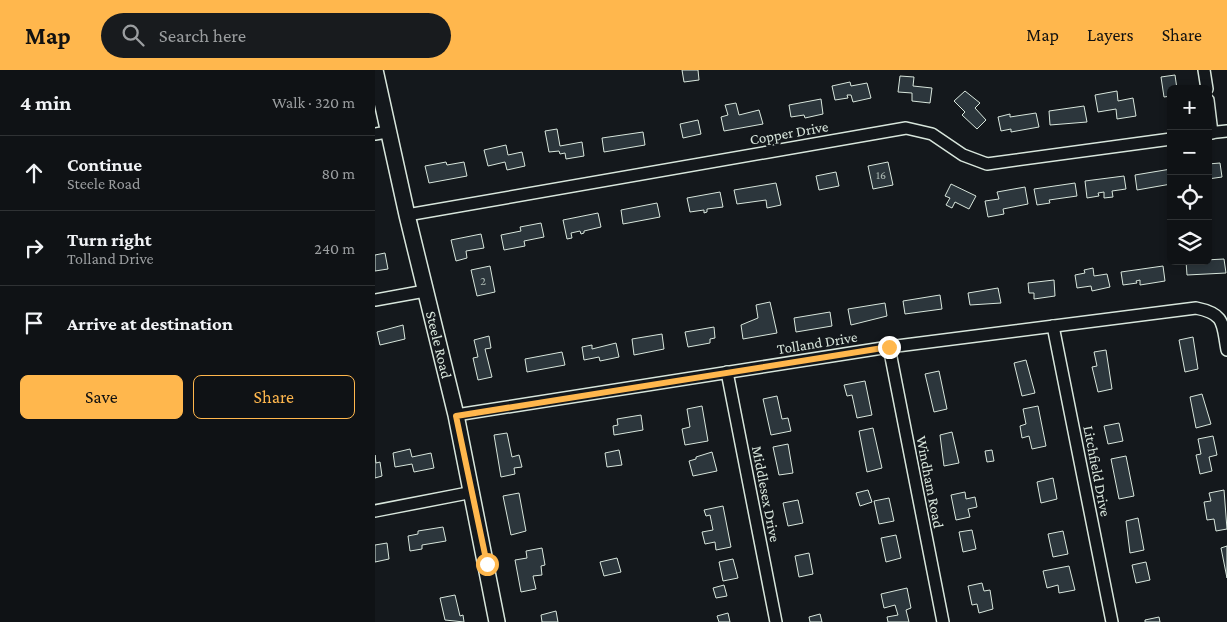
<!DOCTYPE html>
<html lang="en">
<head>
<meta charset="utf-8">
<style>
  :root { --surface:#0f1215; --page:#181b1e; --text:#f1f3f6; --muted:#9b9ea0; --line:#2f3234; --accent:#ffb74d }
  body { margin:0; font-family:"Crimson Pro",serif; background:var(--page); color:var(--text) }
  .controls { position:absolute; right:15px; top:15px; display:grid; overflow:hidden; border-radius:8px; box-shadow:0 2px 8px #0003 }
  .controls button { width:45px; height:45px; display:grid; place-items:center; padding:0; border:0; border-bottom:1px solid var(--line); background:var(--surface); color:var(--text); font:25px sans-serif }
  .stop { position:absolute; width:15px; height:15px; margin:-11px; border:4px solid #ffb74d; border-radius:50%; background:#fff }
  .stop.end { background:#ffb74d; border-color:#fff; box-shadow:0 1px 5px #0008 }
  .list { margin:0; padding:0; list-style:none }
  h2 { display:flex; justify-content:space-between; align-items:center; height:65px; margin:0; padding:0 20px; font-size:21px }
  h2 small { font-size:16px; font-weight:400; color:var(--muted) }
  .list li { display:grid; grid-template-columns:32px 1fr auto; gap:15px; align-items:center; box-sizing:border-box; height:75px; padding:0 20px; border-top:1px solid var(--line) }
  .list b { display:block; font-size:19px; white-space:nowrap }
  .list p { margin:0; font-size:16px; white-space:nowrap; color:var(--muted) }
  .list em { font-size:16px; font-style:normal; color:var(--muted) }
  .actions { display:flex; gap:10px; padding:15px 20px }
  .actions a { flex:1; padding:11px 0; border:1px solid var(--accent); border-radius:8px; text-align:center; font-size:18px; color:var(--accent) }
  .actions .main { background:var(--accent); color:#111 }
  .icon { flex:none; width:28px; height:28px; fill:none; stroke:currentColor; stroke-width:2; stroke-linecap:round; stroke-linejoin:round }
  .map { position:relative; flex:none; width:852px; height:552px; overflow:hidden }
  header { display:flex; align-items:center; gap:30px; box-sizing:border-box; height:70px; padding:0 25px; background:var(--accent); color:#111 }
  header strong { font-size:24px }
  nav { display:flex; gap:28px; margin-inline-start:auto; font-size:18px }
  .search { width:350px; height:45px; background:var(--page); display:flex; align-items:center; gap:12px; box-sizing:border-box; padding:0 18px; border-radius:28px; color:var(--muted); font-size:19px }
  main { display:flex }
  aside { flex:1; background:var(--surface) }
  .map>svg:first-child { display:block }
  .building { fill:#2c363c; stroke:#d8e6dc }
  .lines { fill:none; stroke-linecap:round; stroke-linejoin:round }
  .street-casing { stroke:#d8e6dc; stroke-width:14 }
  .secondary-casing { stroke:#d8e6dc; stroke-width:18 }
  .street { stroke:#14181c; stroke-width:11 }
  .secondary { stroke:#14181c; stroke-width:15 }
  .route { stroke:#ffb74d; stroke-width:6 }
  .labels { text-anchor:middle; stroke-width:4; stroke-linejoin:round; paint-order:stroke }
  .number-label { font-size:12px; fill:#adbab4 }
  .street-label { font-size:15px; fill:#d8e6dc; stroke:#14181c }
</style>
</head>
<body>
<header>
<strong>Map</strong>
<div class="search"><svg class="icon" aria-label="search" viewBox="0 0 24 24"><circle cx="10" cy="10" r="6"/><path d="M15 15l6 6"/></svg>Search here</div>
<nav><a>Map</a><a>Layers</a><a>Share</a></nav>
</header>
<main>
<aside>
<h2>4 min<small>Walk · 320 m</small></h2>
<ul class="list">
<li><svg class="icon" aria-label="ahead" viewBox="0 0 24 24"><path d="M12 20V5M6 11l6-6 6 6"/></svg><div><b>Continue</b><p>Steele Road</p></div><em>80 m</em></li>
<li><svg class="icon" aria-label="right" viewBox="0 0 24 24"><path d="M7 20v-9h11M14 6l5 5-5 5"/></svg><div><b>Turn right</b><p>Tolland Drive</p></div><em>240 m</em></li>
<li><svg class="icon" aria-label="arrive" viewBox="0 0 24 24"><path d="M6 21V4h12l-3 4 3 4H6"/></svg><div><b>Arrive at destination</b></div></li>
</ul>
<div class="actions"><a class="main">Save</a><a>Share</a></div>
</aside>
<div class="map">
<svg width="852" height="552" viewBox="0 0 852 552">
  <rect width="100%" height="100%" fill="#14181c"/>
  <g class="building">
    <path d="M307 0H323L324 10 309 12Z"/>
    <path d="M800 5 802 19H796V26L789 27 786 7Z"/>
    <path d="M525 6 539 7 538 16 557 18 555 33 537 31V23L523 22Z"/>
    <path d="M475 12 476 16 492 13 496 28 478 32 476 25H472L473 28 460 30 457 16Z"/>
    <path d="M590 21 605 33 600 38 611 50 602 59 587 45 590 42 579 31Z"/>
    <path d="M742 21 743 31 758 28 761 46 742 49 741 39 723 42 720 25Z"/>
    <path d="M446 29 448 44 430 48 429 45 416 47 414 35Z"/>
    <path d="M361 33 364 45 384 40 388 54 349 61 346 47 353 45 350 35Z"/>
    <path d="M709 36 712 52 675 55 674 41Z"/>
    <path d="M661 43 664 57 636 62V59L626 61 623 47 635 44V47Z"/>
    <path d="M323 50 326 64 308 68 305 54Z"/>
    <path d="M182 59 185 76 207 72 209 86 191 89 190 83 185 84 184 81 174 82 170 61Z"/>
    <path d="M268 62 270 75 229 82 227 68Z"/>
    <path d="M131 75 133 85 147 82 150 96 132 100 130 92 113 96 109 80Z"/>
    <path d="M71 92 72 95 89 92 92 106 54 113 50 96Z"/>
    <path d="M513 92 518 115 498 119 493 96Z"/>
    <path d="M845 93 847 107 833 109V94Z"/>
    <path d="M796 99V114L762 120 760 105Z"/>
    <path d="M461 102 464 116 444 120 441 106Z"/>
    <path d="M749 106 751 119 737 121 738 127 729 128V122L723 123 724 126 712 128 710 111Z"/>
    <path d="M401 113 406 135 392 138 391 130 362 134 359 120Z"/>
    <path d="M700 113 702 126 674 130 675 133 662 135 659 119Z"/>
    <path d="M576 114 601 126 594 139 580 132 577 138 571 135 575 128 570 126Z"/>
    <path d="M650 117 653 134 628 139 629 144 613 147 610 131 624 129 622 122Z"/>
    <path d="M345 122 348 137 332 139V142L329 143V140L315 142 312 128Z"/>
    <path d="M282 133 285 147 248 154 246 140Z"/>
    <path d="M223 143 226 157 209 161V163L206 164 205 161 196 163 197 168 192 169 188 150Z"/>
    <path d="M166 153 169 167 149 171 150 176 129 180 126 165 146 161 145 157Z"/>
    <path d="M106 164 109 178 91 181 92 188 81 191 76 170Z"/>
    <path d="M10 183 13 199 0 201V185Z"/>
    <path d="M849 189 851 203 812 205 811 191Z"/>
    <path d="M115 196 120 222 102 226 96 200Z"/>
    <path d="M788 196 790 211 765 215V210L761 211 762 213 748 215 746 202Z"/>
    <path d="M718 198 719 206 732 204 735 217 717 221 716 216 702 218 700 205 710 203 709 200Z"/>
    <path d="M679 210 680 226 659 229V223H654L653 213Z"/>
    <path d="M623 218 626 233 595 235 593 223Z"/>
    <path d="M565 225 567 239 530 244 528 231Z"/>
    <path d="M395 232 402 263 368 269 366 255 383 248 381 235Z"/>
    <path d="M510 233 512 246 476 255 473 239Z"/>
    <path d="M455 242 457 256 421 262 419 248Z"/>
    <path d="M28 255 30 269 5 275 2 262Z"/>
    <path d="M339 257 340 268 335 269V273L313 277 310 262Z"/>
    <path d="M287 264 289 279 259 285 257 269Z"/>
    <path d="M114 266 116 278 110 279 117 307 103 310 98 288 103 287 99 270Z"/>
    <path d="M818 267 823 299 810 302 804 270Z"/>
    <path d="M241 273 244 287 225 291 224 287 209 290 207 277 217 275V279Z"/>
    <path d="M731 280 737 319 723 322 717 297 722 296 719 282Z"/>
    <path d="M187 282 190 295 152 302 150 289Z"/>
    <path d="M651 290 660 323 647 326 639 293Z"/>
    <path d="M564 301 572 339 559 342 550 304Z"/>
    <path d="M490 311 497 345 482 348 477 325 472 326 469 315Z"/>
    <path d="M827 324 836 354 821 358 815 327Z"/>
    <path d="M402 326 407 349 413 348 416 361 396 365 388 329Z"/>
    <path d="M327 336 333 371 310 375 307 359 315 357 312 339Z"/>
    <path d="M663 336 671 376 657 379 654 366 647 368 645 356 651 354 648 339Z"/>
    <path d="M266 345 268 360 239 365 238 356 243 355 242 349Z"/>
    <path d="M744 353 748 371 733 374 729 356Z"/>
    <path d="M498 358 507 398 492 402 484 361Z"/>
    <path d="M577 362 584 393 569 396 565 365Z"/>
    <path d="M132 363 137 387 144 385 147 397 139 398 140 404 126 407 119 365Z"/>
    <path d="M838 366 842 385 834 387 837 401 825 404 821 385 826 384 823 369Z"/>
    <path d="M413 374 418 403 404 405 398 377Z"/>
    <path d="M35 379 37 387 56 383 59 398 39 402 37 394 20 397 18 383Z"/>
    <path d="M244 380 247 395 232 397 230 383Z"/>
    <path d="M617 380 619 391 612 392 610 381Z"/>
    <path d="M337 382 342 401 318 406 314 391 321 389V387Z"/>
    <path d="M0 385 1 393 5 392 7 406 0 408Z"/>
    <path d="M751 386 759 426 744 429 736 389Z"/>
    <path d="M678 408 682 429 666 433 662 412Z"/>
    <path d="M493 420 497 432 485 436 481 423Z"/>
    <path d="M849 420 852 459 841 461 839 449 832 450 829 432 836 431 834 423Z"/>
    <path d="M590 422 591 429 600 427 602 437 593 439 595 447 581 450 576 425Z"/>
    <path d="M144 423 151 461 136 465 128 426Z"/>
    <path d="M514 428 519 451 504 454 499 431Z"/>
    <path d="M423 430 428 453 413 456 408 433Z"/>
    <path d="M348 436 356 477 341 480 340 472 330 474 327 462 338 460 335 445 331 446 329 440Z"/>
    <path d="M763 448 769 480 755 483 751 451Z"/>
    <path d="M68 457 71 471 47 475V479L35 481 33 466 43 464V461Z"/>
    <path d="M597 460 601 479 588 482 584 462Z"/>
    <path d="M688 461 693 484 678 487 673 464Z"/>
    <path d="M521 465 526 488 511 492 506 468Z"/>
    <path d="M12 473 14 489 0 492V475Z"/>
    <path d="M852 476V508L846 478Z"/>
    <path d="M167 478 170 495 166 496 167 505 158 506 161 519 146 522 140 490 152 488 151 481Z"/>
    <path d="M434 483 438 504 424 507 420 486Z"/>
    <path d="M242 488 246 502 229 506 225 492Z"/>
    <path d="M358 489 363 508 348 511 344 492Z"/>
    <path d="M771 492 775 510 761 513 757 495Z"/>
    <path d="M694 496 700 520 684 523 683 515 672 518 668 501Z"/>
    <path d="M607 513 609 521 615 520 618 539 604 543 602 534 597 535 593 516Z"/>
    <path d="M349 515 352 526 341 528 338 518Z"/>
    <path d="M532 518 536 538 531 540 534 552H513L512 547 523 545 520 535 509 538 506 524Z"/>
    <path d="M80 525 85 546 88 545 89 552 70 550 65 528Z"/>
    <path d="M181 541 183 552H167L166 545Z"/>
    <path d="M353 543 355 552H344L342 546Z"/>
    <path d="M445 544 447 552H435L434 547Z"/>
    <path d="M784 547 785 552H770V550Z"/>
  </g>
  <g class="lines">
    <defs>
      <g id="street">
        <path d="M829 0 832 19"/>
        <path d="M833 30 837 63"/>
        <path d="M833 63 852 61"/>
        <path d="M0 64 12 62"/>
        <path d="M32 145 531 58 557 64 588 85 612 94 796 69"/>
        <path d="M0 230 50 221"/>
        <path d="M678 256 737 552"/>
        <path d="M514 277 568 552"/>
        <path d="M352 302 401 552"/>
        <path d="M81 345 514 277 821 238C851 244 847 254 852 280"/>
        <path d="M0 441 98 422"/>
      </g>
      <g id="secondary">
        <path id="s1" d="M0 0 32 145 81 345 122 552"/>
      </g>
    </defs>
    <use href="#street" class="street-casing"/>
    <use href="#secondary" class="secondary-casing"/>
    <use href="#street" class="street"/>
    <use href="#secondary" class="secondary"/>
  </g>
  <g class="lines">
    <path class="route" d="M112 494 81 346 514 277"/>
  </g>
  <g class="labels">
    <g class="number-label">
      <text x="506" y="109">16</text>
      <text x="108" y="215">2</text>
    </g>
    <g class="street-label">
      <text transform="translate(414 63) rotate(-10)" y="5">Copper Drive</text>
      <text transform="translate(442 273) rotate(-9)" y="5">Tolland Drive</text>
      <text dy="5" stroke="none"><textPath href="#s1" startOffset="282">Steele Road</textPath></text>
      <text transform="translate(722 401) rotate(79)" y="5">Litchfield Drive</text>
      <text transform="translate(555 412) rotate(79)" y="5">Windham Road</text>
      <text transform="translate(391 424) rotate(79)" y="5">Middlesex Drive</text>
    </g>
  </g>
</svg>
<div class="controls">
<button>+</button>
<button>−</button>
<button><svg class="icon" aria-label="locate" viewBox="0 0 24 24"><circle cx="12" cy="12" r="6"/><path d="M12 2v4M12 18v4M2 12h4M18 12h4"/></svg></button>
<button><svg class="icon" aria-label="layers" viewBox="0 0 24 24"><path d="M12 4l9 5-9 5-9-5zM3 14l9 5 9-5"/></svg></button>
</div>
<div class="stop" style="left:112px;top:494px"></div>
<div class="stop end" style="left:514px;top:277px"></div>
</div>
</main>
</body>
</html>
